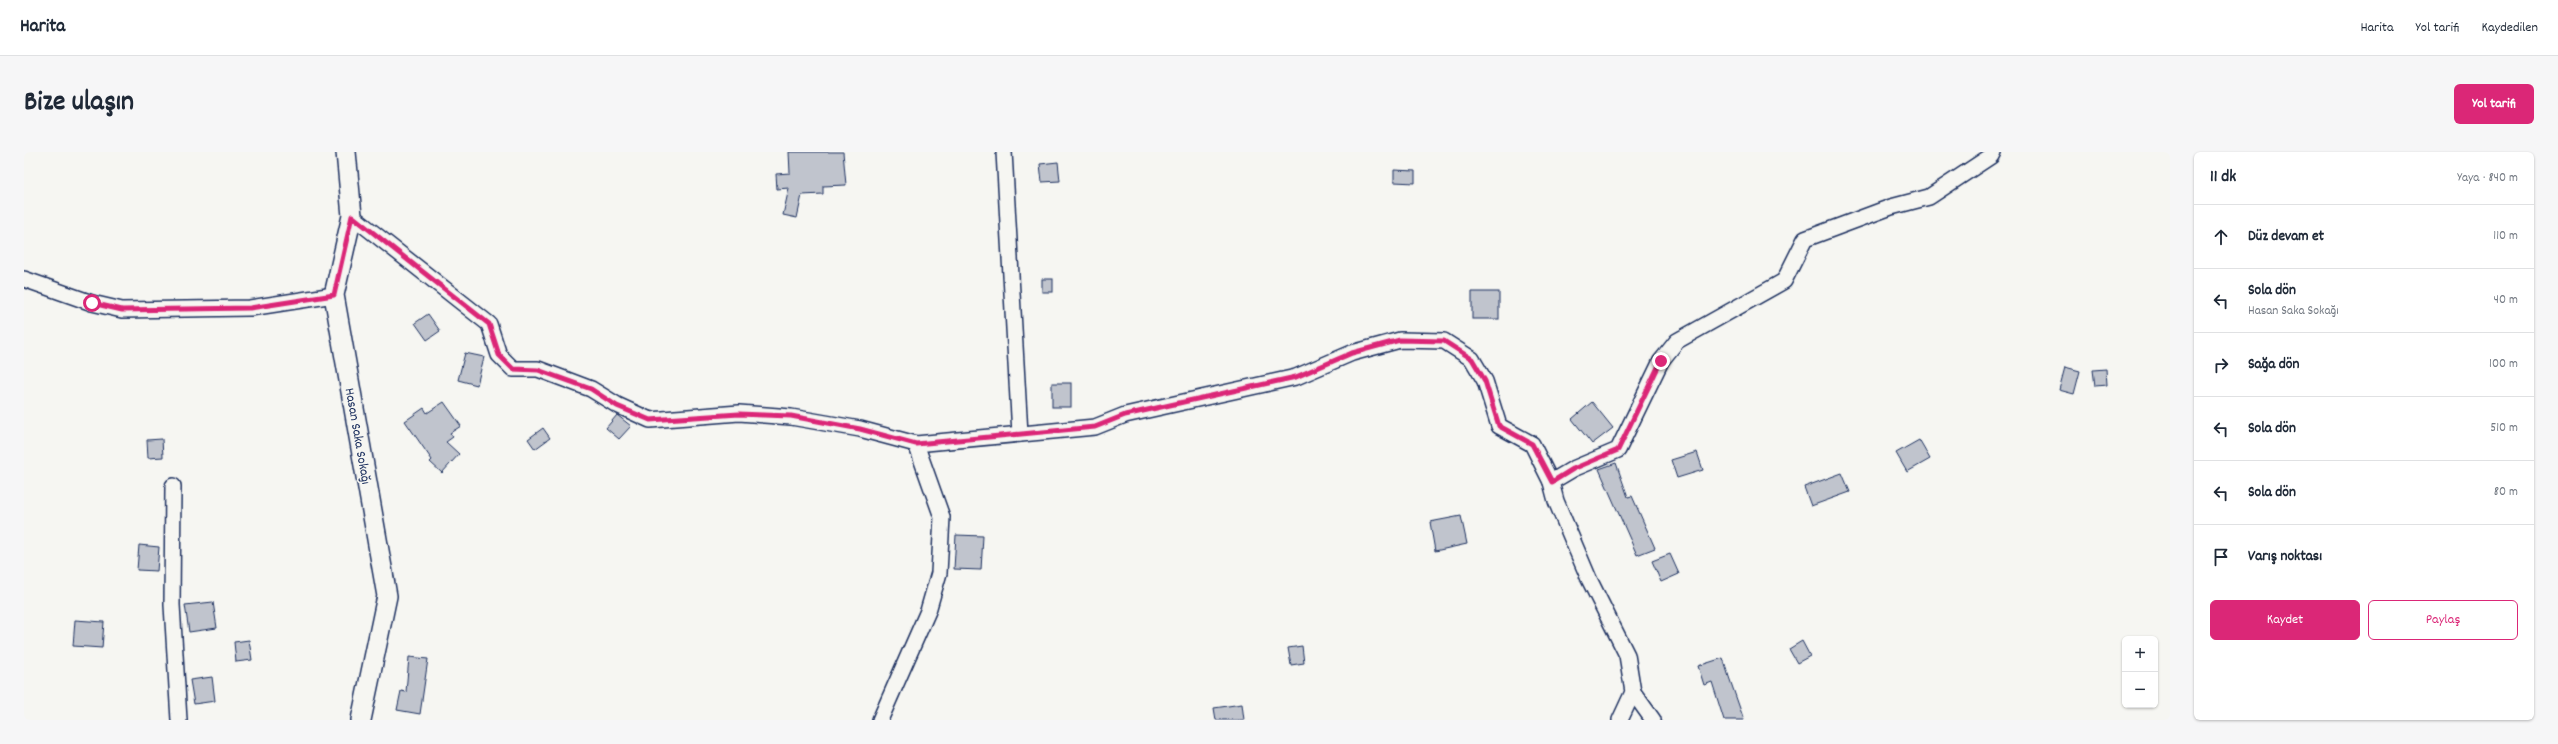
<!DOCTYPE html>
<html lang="tr">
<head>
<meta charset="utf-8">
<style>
  :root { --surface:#fff; --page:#f6f6f7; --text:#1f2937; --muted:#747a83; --line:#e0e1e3; --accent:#db2777 }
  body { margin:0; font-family:Dekko,sans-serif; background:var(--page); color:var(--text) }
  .controls { position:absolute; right:12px; bottom:12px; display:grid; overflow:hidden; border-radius:6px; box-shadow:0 1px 3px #0004 }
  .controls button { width:36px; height:36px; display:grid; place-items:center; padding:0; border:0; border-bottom:1px solid var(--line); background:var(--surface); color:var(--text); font:20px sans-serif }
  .stop { position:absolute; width:12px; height:12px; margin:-9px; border:3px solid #db2777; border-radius:50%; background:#fff }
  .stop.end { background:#db2777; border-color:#fff; box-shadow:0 1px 4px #0008 }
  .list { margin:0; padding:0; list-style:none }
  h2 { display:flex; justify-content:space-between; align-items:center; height:52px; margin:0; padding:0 16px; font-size:17px }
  h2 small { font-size:13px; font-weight:400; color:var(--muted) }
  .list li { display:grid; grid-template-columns:26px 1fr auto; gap:12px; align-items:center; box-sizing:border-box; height:64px; padding:0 16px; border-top:1px solid var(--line) }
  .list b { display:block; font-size:15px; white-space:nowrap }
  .list p { margin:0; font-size:13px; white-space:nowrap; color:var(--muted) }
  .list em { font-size:13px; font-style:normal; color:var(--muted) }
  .actions { display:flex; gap:8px; padding:12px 16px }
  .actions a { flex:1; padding:9px 0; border:1px solid var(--accent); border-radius:6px; text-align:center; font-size:14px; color:var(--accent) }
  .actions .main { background:var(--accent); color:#fff }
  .icon { flex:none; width:22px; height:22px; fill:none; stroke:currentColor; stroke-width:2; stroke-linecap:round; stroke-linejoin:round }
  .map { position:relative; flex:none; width:2146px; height:568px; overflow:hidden; border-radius:6px }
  header { display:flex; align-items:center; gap:24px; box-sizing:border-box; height:56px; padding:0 20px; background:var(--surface); border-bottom:1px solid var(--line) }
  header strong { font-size:19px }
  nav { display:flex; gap:22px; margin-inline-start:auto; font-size:14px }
  .intro { display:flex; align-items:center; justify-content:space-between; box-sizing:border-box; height:96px; padding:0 24px }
  h1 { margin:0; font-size:28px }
  .button { padding:10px 18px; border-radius:6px; background:var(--accent); color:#fff; font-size:14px; font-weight:700 }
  main { display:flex; gap:24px; padding:0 24px }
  aside { flex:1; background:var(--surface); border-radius:6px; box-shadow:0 1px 3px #0004 }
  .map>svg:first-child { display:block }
  .building { fill:#c0c4cd; stroke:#1b2f5e }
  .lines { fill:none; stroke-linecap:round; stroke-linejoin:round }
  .minor-casing { stroke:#1b2f5e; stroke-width:18 }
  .tertiary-casing { stroke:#1b2f5e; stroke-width:22 }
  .minor { stroke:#f6f6f2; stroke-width:15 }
  .tertiary { stroke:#f6f6f2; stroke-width:19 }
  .route { stroke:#db2777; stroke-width:5 }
  .labels { text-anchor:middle; stroke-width:3; stroke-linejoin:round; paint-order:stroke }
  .street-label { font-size:14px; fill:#1b2f5e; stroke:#f6f6f2 }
</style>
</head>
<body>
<header>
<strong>Harita</strong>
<nav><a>Harita</a><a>Yol tarifi</a><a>Kaydedilen</a></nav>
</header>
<div class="intro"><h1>Bize ulaşın</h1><a class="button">Yol tarifi</a></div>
<main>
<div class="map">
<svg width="2146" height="568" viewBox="0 0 2146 568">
  <rect width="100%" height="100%" fill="#f6f6f2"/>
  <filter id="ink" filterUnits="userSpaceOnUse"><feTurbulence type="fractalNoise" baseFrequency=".025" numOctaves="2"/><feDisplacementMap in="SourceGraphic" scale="8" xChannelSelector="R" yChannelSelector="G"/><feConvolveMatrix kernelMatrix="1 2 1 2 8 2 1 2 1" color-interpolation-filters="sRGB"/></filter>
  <g filter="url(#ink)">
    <g class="building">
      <path d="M765 0H819L822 33 799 34V42L778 43 773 66 759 63 765 36 753 37 752 22 766 21Z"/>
      <path d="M1034 10 1036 29 1018 30 1016 12Z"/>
      <path d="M1370 18 1391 19V31L1370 30Z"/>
      <rect x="1018" y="127" width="11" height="13"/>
      <rect x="1448" y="140" width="27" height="27"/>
      <path d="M404 162 416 179 403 188 391 171Z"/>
      <path d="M441 201 460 205 453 233 434 228Z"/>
      <path d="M2041 215 2056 219 2050 242 2035 238Z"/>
      <path d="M2082 217 2083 233 2071 234 2069 218Z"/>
      <rect x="1028" y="231" width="19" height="24"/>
      <path d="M420 250 437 274 426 281 429 285 422 290 435 302 418 321 406 310 408 308 381 269 400 256 403 261Z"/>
      <path d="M1568 250 1589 276 1568 292 1548 267Z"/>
      <path d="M593 263 607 274 595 287 582 276Z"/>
      <path d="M519 276 526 286 511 297 504 287Z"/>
      <path d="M138 287 139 305 124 306 123 288Z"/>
      <path d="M1895 288 1906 307 1883 320 1872 301Z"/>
      <path d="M1673 300 1679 318 1653 326 1647 308Z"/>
      <path d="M1592 311 1604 345 1608 344 1631 396 1613 403 1575 317Z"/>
      <path d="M1818 321 1826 340 1787 354 1780 335Z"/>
      <path d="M1437 364 1443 392 1411 399 1406 370Z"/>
      <path d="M932 383 959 384 957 418 930 417Z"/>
      <path d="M115 393 135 395 133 419 113 418Z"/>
      <path d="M1646 402 1655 422 1637 430 1628 409Z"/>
      <path d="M189 450 193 476 165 480 161 453Z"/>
      <path d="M51 468 80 470 78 496 49 494Z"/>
      <path d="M225 488 228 508 212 510 210 490Z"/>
      <path d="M1778 489 1786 504 1773 511 1765 497Z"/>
      <path d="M1278 494 1280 511 1267 513 1264 496Z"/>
      <path d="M385 505 404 507 396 562 373 558 377 539 382 540Z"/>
      <path d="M1699 506 1705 525 1720 568H1700L1688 530 1680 533 1674 514Z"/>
      <path d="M188 525 191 549 170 552 166 528Z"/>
      <path d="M1218 552 1220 568H1192L1190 556Z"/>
    </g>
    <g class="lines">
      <defs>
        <g id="minor">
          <path d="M980 0 996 282"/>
          <path d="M328 64 465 172 475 203 489 217H514L567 237 593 253 626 268 715 261 767 265 836 277 892 292 1071 275 1101 263 1272 225 1328 201 1376 188 1420 189 1448 207 1461 229 1475 274 1508 292 1527 330"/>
          <path d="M0 127 68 151 98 158 226 156 310 143"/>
          <path d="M149 334 148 453 155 568"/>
          <path d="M1609 540 1629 568"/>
          <path d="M856 568 904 459 915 421 918 365 892 292"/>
          <path d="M1596 568 1609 540 1603 503 1565 427 1532 349 1527 330 1549 317 1594 298 1637 209 1653 189 1760 129 1781 87 1867 55 1905 45 1967 4 1969 0"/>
        </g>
        <path id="tertiary" d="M322 0 328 64 310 143 363 444 337 568"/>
      </defs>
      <use href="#minor" class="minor-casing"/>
      <use href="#tertiary" class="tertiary-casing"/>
      <use href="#minor" class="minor"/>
      <use href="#tertiary" class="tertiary"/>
    </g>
  </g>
  <g class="lines" filter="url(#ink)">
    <path class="route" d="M68 151 98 158 226 156 310 143 328 64 465 172 475 203 489 217 514 218 567 237 593 254 626 268 715 262 767 264 836 277 892 292 1071 275 1101 263 1272 225 1328 201 1376 188 1420 189 1448 207 1461 229 1475 274 1508 292 1528 330 1549 317 1594 298 1637 209"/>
  </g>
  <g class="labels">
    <g class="street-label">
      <text transform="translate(335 284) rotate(80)" y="5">Hasan Saka Sokağı</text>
    </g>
  </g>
</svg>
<div class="controls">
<button>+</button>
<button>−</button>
</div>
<div class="stop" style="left:68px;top:151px"></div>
<div class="stop end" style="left:1637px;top:209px"></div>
</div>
<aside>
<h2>11 dk<small>Yaya · 840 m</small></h2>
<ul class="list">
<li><svg class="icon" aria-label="ahead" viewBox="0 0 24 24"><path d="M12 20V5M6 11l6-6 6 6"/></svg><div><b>Düz devam et</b></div><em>110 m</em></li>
<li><svg class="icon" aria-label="left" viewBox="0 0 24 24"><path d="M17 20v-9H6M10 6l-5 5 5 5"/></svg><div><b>Sola dön</b><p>Hasan Saka Sokağı</p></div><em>40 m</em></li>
<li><svg class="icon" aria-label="right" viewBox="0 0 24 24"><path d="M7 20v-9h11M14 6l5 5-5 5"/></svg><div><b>Sağa dön</b></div><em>100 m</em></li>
<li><svg class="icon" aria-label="left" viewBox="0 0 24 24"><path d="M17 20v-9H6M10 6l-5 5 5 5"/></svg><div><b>Sola dön</b></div><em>510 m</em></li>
<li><svg class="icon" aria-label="left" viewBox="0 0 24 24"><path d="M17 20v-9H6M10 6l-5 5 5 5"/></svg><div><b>Sola dön</b></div><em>80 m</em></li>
<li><svg class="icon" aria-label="arrive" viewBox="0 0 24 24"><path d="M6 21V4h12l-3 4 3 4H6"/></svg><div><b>Varış noktası</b></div></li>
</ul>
<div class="actions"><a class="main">Kaydet</a><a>Paylaş</a></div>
</aside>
</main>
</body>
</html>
